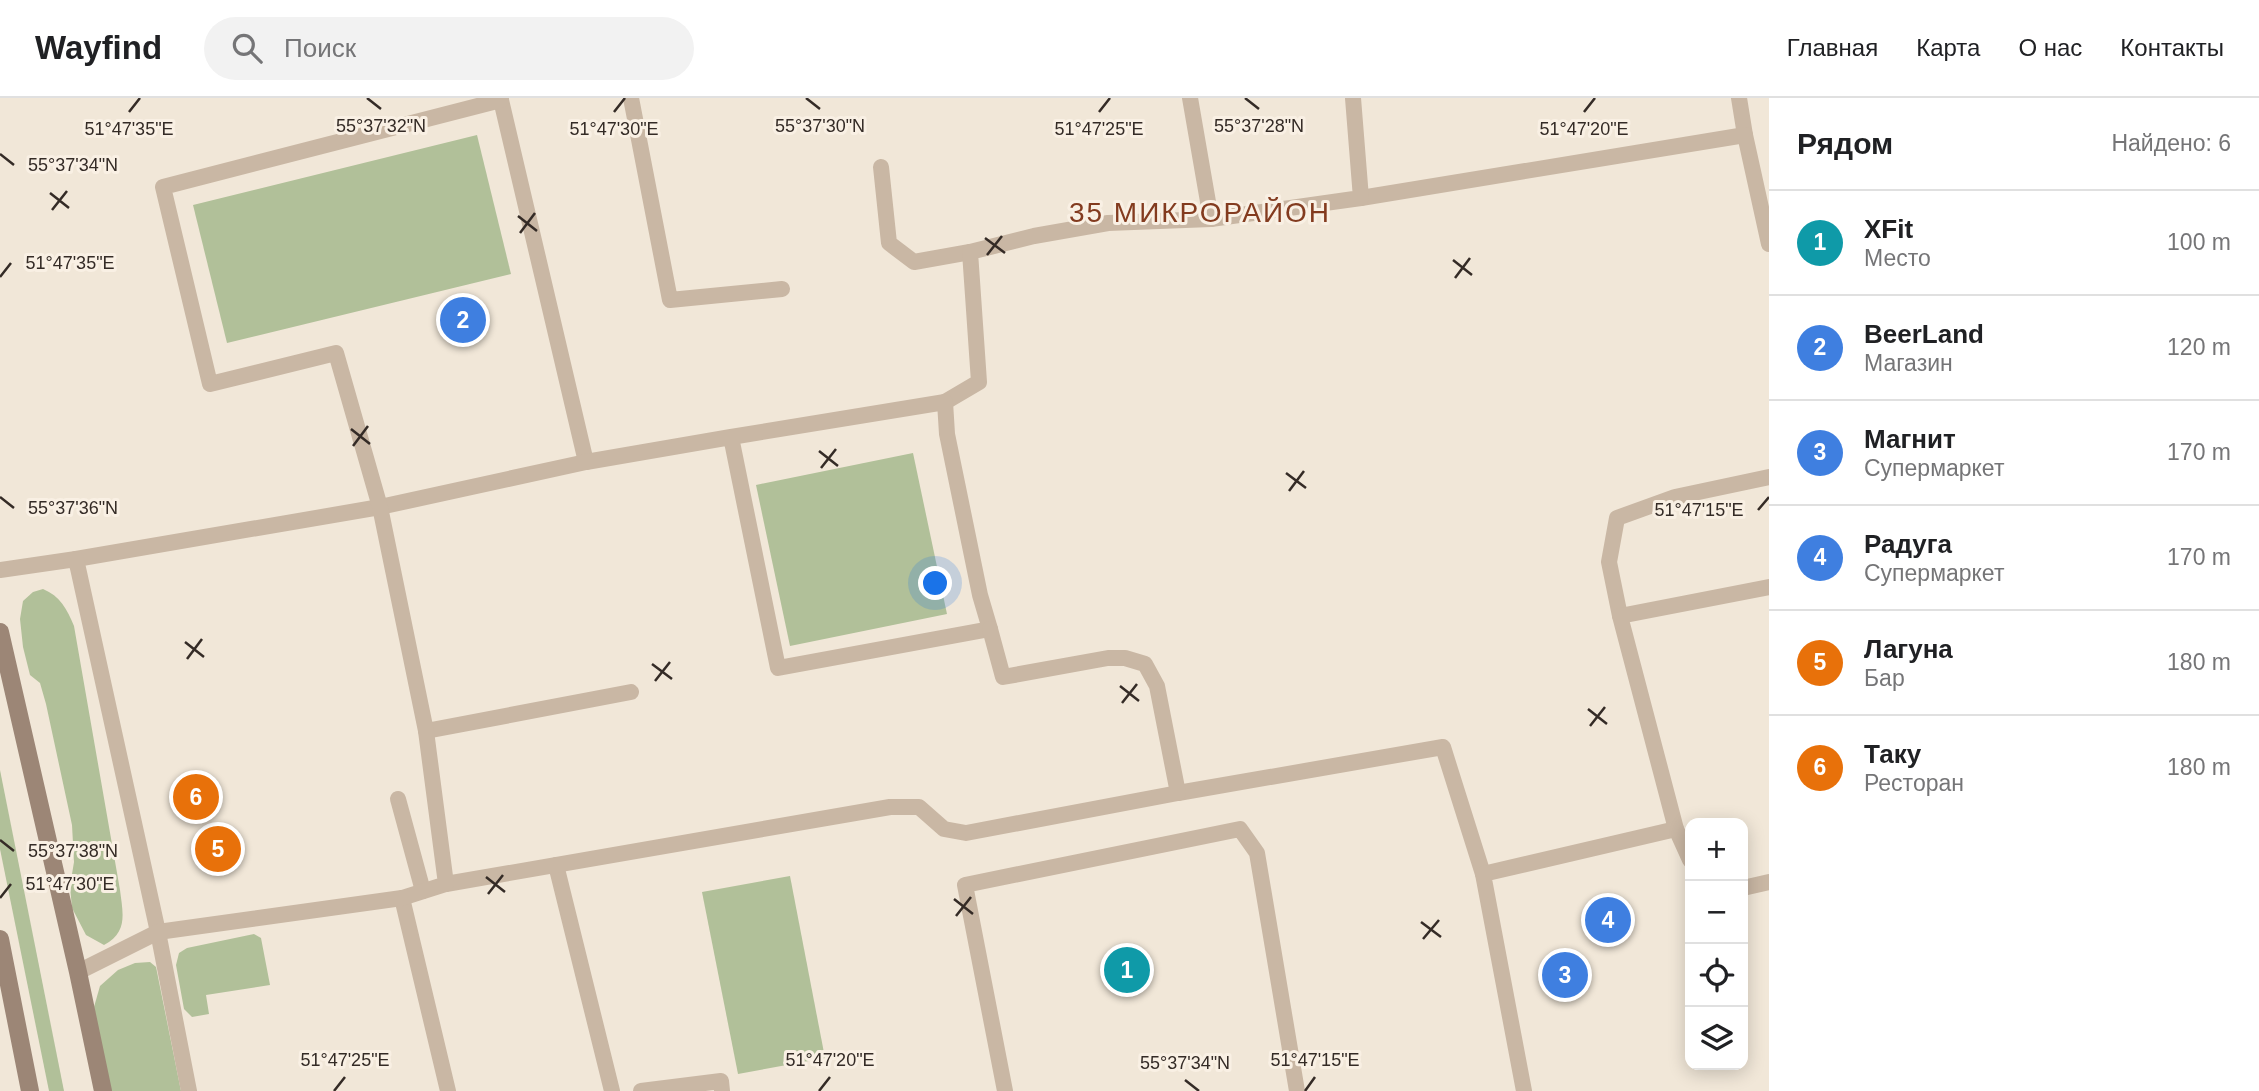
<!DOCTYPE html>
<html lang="ru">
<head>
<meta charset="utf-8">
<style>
  :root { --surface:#fff; --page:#f2f2f2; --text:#202124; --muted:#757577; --line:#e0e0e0; --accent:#1c4f56 }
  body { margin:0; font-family:Helvetica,sans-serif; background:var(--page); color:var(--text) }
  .controls { position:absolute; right:21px; bottom:21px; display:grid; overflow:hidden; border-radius:14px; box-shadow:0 4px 18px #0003 }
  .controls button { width:63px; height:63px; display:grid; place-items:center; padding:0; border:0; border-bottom:2px solid var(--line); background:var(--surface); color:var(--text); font:35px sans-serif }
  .you { position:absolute; left:936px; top:486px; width:24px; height:24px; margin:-18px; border:5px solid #fff; border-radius:50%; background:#1a73e8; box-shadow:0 0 0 10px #1a73e833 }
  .badge { display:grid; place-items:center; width:46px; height:46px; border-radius:50%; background:var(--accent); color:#fff; font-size:23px; font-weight:700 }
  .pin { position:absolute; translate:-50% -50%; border:4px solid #fff; box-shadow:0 2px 7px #0006 }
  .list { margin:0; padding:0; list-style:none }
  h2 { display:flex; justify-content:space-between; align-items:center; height:91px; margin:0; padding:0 28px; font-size:30px }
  h2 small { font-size:23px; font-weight:400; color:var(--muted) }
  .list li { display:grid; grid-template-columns:46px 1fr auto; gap:21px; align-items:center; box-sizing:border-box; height:105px; padding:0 28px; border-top:2px solid var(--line) }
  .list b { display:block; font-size:26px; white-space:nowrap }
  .list p { margin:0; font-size:23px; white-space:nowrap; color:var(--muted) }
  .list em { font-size:23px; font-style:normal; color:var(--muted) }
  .icon { flex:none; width:38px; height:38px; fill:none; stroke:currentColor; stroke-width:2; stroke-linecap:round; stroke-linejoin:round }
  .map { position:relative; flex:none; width:1769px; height:993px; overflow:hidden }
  header { display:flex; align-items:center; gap:42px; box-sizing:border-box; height:98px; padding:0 35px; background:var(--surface); border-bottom:2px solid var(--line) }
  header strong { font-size:33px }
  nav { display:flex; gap:38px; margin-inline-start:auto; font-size:24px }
  .search { width:490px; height:63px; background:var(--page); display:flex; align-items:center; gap:18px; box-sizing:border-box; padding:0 24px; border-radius:38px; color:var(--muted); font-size:26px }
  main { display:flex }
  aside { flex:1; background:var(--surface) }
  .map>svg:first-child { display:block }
  .green { fill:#b1c099 }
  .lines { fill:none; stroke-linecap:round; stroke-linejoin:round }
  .service { stroke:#c9b7a4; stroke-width:16 }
  .secondary { stroke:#9c8676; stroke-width:18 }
  .ticks { fill:none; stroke:#342b26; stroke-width:2.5 }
  .labels { text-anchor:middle; stroke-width:6; stroke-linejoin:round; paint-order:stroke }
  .quarter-label { font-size:28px; letter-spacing:2px; fill:#833b1f; stroke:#f9f0e4 }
  .ticks-label { font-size:18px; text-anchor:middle; fill:#342b26; stroke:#f9f0e4; stroke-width:6; stroke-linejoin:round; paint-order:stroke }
</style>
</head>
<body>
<header>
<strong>Wayfind</strong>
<div class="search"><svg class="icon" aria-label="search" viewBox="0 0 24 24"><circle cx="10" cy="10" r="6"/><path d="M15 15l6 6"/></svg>Поиск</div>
<nav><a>Главная</a><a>Карта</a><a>О нас</a><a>Контакты</a></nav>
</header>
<main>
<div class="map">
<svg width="1769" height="993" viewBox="0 0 1769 993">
  <rect width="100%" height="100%" fill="#f1e7d8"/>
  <g class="green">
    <path d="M477 37 511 176 227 245 193 107Z"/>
    <path d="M913 355 947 516 790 548 756 387Z"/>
    <path d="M43 491C60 498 67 511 74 528L120 792C123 816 128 834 104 847L86 837 72 810 70 788 74 764 72 727 46 606 40 585 30 577 23 549 20 521 23 503 33 494Z"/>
    <path d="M0 672 64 993H49L0 751Z"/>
    <path d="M790 778 825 960 738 976 702 794Z"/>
    <path d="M254 836 261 840 270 887 206 897 209 916 192 919 184 911 176 867 179 855 187 850Z"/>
    <path d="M150 864 156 869 181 993H110L94 909 100 888 118 872 135 865Z"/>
  </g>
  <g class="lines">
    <g class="service">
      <path d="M631 0 670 202 782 191"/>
      <path d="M1190 0 1211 121"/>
      <path d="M1739 0 1745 37"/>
      <path d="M501 2 586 364"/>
      <path d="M881 69 889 145 914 164 970 154"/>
      <path d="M1361 100 1745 37 1769 146"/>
      <path d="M945 304 979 284 970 154 1034 138 1108 125 1211 121 1361 100 1353 0"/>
      <path d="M76 461 380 409 586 364 731 339 778 570 990 531 980 497 947 336 945 304 731 339"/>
      <path d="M0 472 76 461 158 834 189 993"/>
      <path d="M1620 518 1609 464 1617 420 1675 399 1769 379"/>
      <path d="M426 633 631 594"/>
      <path d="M1178 695 1443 649 1483 776"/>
      <path d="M398 701 423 793"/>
      <path d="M1676 731 1620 518 1769 489"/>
      <path d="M556 767 612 993"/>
      <path d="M446 786 890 709H919L944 731 966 735 1178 695 1157 588 1145 566 1125 560H1108L1003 579 990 531"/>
      <path d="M1743 790 1769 784"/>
      <path d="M402 800 448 993"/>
      <path d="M78 874 158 834 402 800 446 786 426 633 380 409 336 255 210 286 163 89 501 2V0"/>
      <path d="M641 993 721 983 722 993"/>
      <path d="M1005 993 965 787 1240 731 1257 755 1297 993"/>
      <path d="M1524 993 1483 776 1676 731 1690 762"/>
    </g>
    <g class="secondary">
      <path d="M0 534 78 874 103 993"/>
      <path d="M0 841 30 993"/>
    </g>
  </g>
  <path class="ticks" d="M367 0 381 11M806 0 820 11M1245 0 1259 11M129 14 140 0M614 14 625 0M1099 14 1110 0M1584 14 1595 0M0 56 14 67M50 95 69 110M52 112 67 93M518 118 537 133M520 135 535 115M985 140 1005 155M987 157 1002 138M1453 162 1472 177M0 179 11 165M1455 180 1470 160M351 331 370 346M353 348 368 328M819 353 838 368M821 370 836 351M1286 375 1306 390M1289 393 1304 373M0 399 14 410M1758 412 1769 399M185 544 204 559M187 561 202 541M652 566 672 581M655 583 670 564M1120 588 1139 603M1122 605 1137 586M1588 611 1607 626M1590 628 1605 609M0 742 14 753M486 779 505 794M488 796 503 777M0 800 11 786M954 801 973 816M956 818 971 799M1421 824 1441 839M1423 841 1439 822M1185 982 1199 993M334 993 345 979M819 993 830 979M1305 993 1315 979"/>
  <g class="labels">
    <g class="quarter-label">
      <text x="1200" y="124">35 МИКРОРАЙОН</text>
    </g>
  </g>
  <g class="ticks-label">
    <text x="381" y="34">55°37'32"N</text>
    <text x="820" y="34">55°37'30"N</text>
    <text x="1259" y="34">55°37'28"N</text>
    <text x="614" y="37">51°47'30"E</text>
    <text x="129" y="37">51°47'35"E</text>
    <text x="1099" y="37">51°47'25"E</text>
    <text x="1584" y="37">51°47'20"E</text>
    <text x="73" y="73">55°37'34"N</text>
    <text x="70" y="171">51°47'35"E</text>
    <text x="73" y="416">55°37'36"N</text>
    <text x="1699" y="418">51°47'15"E</text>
    <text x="73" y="759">55°37'38"N</text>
    <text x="70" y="792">51°47'30"E</text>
    <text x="345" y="968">51°47'25"E</text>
    <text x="830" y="968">51°47'20"E</text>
    <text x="1315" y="968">51°47'15"E</text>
    <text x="1185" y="971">55°37'34"N</text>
  </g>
</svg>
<div class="controls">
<button>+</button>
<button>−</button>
<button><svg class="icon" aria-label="locate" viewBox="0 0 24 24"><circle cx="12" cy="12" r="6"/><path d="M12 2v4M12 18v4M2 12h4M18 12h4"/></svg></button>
<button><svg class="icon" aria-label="layers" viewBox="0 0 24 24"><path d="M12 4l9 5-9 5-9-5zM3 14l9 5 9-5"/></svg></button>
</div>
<div class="you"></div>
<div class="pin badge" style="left:1127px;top:872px;background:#0f9aa8">1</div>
<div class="pin badge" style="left:463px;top:222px;background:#3f7fe0">2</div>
<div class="pin badge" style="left:1565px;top:877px;background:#3f7fe0">3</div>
<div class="pin badge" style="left:1608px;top:822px;background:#3f7fe0">4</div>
<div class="pin badge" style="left:218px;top:751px;background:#e8710a">5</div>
<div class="pin badge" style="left:196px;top:699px;background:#e8710a">6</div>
</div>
<aside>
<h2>Рядом<small>Найдено: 6</small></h2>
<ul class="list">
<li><span class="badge" style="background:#0f9aa8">1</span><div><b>XFit</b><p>Место</p></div><em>100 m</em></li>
<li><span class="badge" style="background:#3f7fe0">2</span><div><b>BeerLand</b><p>Магазин</p></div><em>120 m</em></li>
<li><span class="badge" style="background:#3f7fe0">3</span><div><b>Магнит</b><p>Супермаркет</p></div><em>170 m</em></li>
<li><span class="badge" style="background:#3f7fe0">4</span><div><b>Радуга</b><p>Супермаркет</p></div><em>170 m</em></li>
<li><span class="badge" style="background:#e8710a">5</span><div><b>Лагуна</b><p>Бар</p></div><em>180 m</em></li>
<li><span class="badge" style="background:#e8710a">6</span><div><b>Таку</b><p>Ресторан</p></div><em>180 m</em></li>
</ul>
</aside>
</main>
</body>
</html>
